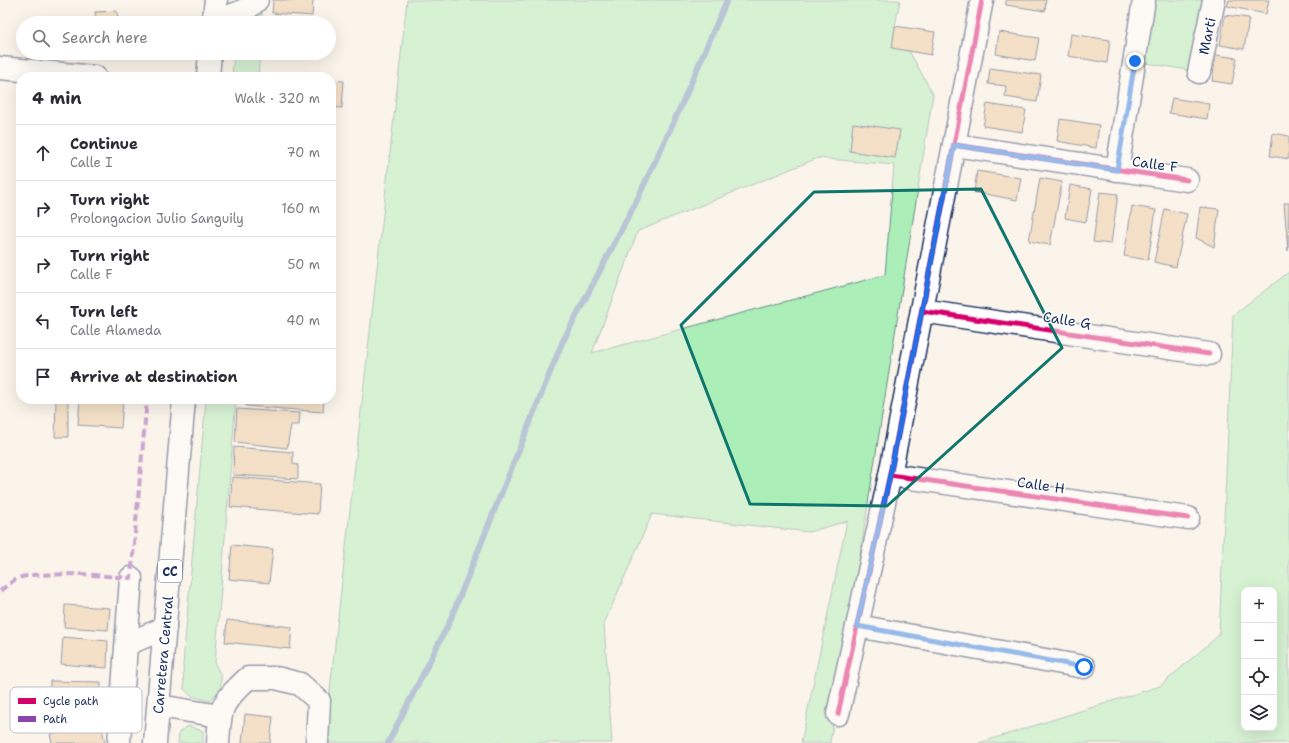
<!DOCTYPE html>
<html lang="en">
<head>
<meta charset="utf-8">
<style>
  :root { --surface:#fff; --page:#f2f2f3; --text:#2b2b33; --muted:#7c7c81; --line:#e1e1e2 }
  body { margin:0; font-family:"Shantell Sans",sans-serif; background:var(--page); color:var(--text) }
  .controls { position:absolute; right:12px; bottom:12px; display:grid; overflow:hidden; border-radius:8px; box-shadow:0 4px 16px #0002 }
  .controls button { width:36px; height:36px; display:grid; place-items:center; padding:0; border:0; border-bottom:1px solid var(--line); background:var(--surface); color:var(--text); font:20px sans-serif }
  .stop { position:absolute; width:12px; height:12px; margin:-9px; border:3px solid #1a73e8; border-radius:50%; background:#fff }
  .stop.end { background:#1a73e8; border-color:#fff; box-shadow:0 1px 4px #0008 }
  .list { margin:0; padding:0; list-style:none }
  h2 { display:flex; justify-content:space-between; align-items:center; height:52px; margin:0; padding:0 16px; font-size:17px }
  h2 small { font-size:13px; font-weight:400; color:var(--muted) }
  .list li { display:grid; grid-template-columns:26px 1fr auto; gap:12px; align-items:center; box-sizing:border-box; height:56px; padding:0 16px; border-top:1px solid var(--line) }
  .list b { display:block; font-size:15px; white-space:nowrap }
  .list p { margin:0; font-size:13px; white-space:nowrap; color:var(--muted) }
  .list em { font-size:13px; font-style:normal; color:var(--muted) }
  .icon { flex:none; width:22px; height:22px; fill:none; stroke:currentColor; stroke-width:2; stroke-linecap:round; stroke-linejoin:round }
  .map { position:relative; flex:none; width:1289px; height:743px; overflow:hidden }
  .search { position:absolute; background:var(--surface); box-shadow:0 4px 16px #0002; left:16px; top:16px; width:320px; height:44px; display:flex; align-items:center; gap:10px; box-sizing:border-box; padding:0 14px; border-radius:22px; color:var(--muted); font-size:15px }
  .panel { position:absolute; background:var(--surface); box-shadow:0 4px 16px #0002; left:16px; top:72px; width:320px; height:332px; border-radius:16px }
  .map>svg:first-child { display:block }
  .green { fill:#aceeb7; stroke:#648e8a; fill-rule:evenodd }
  .lines { fill:none; stroke-linecap:round; stroke-linejoin:round }
  .stream { stroke:#6a8ebc; stroke-width:6 }
  .building { fill:#ebc89c; stroke:#1b2f5e }
  .minor-casing { stroke:#1b2f5e; stroke-width:25 }
  .highway-casing { stroke:#1b2f5e; stroke-width:25 }
  .minor { stroke:#fff; stroke-width:22 }
  .highway { stroke:#fff; stroke-width:22 }
  .quiet { stroke:#8e44ad; stroke-width:4; stroke-dasharray:8 4; stroke-linecap:butt }
  .cycleway-casing { stroke:#fff; stroke-width:8 }
  .cycleway { stroke:#d6006c; stroke-width:5 }
  .route { stroke:#1a73e8; stroke-width:5 }
  .marked { fill:none; stroke:#0f766e; stroke-width:3; stroke-linejoin:round }
  .labels { text-anchor:middle; stroke-width:3; stroke-linejoin:round; paint-order:stroke }
  .shield { fill:#fff; stroke:#5f6d8e; stroke-width:1 }
  .shield-label { font-size:13px; font-weight:bold; fill:#1b2f5e }
  .street-label { font-size:14px; fill:#1b2f5e; stroke:#fff }
  .key { fill:#fff; stroke:#bbc1cf; stroke-width:1 }
  .key-label { font-size:11px; fill:#1b2f5e }
</style>
</head>
<body>
<div class="map">
<svg width="1289" height="743" viewBox="0 0 1289 743">
  <rect width="100%" height="100%" fill="#fbf4eb"/>
  <filter id="ink" filterUnits="userSpaceOnUse"><feTurbulence type="fractalNoise" baseFrequency=".025" numOctaves="2"/><feDisplacementMap in="SourceGraphic" scale="8" xChannelSelector="R" yChannelSelector="G"/><feConvolveMatrix kernelMatrix="1 2 1 2 8 2 1 2 1" color-interpolation-filters="sRGB"/></filter>
  <g filter="url(#ink)">
    <g class="green">
      <path d="M407 0H900L895 26 933 94 830 743H801L847 521 809 532 652 514 604 624 612 743H324ZM818 158 894 165 885 275 592 353 638 231Z"/>
      <path d="M1144 0H1214L1199 72 1135 61Z"/>
      <path d="M262 9V23H237Z"/>
      <path d="M234 53H260L258 77H232Z"/>
      <path d="M1289 272V743H979L1160 686 1219 635 1233 315ZM1244 590H1274V728H1244Z"/>
      <path d="M206 399H236L215 664 221 675V688L210 701 191 696 184 689 183 664Z"/>
      <path d="M188 726 203 731V743H178L179 732Z"/>
    </g>
    <g class="lines">
      <path class="stream" d="M388 743 449 623 562 343 636 202 681 106 727 0"/>
    </g>
    <g class="building">
      <path d="M273 0H313L312 16 272 13Z"/>
      <path d="M1006 0H1046L1045 11 1006 5Z"/>
      <path d="M1229 0H1269L1266 14 1227 6Z"/>
      <path d="M117 11 118 23H96L95 12Z"/>
      <path d="M1225 15 1249 18 1244 49 1220 45Z"/>
      <path d="M895 26 935 32 931 55 892 48Z"/>
      <path d="M999 32 1039 38 1035 61 996 54Z"/>
      <path d="M1071 34 1110 40 1107 63 1068 56Z"/>
      <path d="M1216 55 1237 58 1232 84 1212 81Z"/>
      <path d="M990 68 1041 75 1037 102 1005 97 1006 86 988 84Z"/>
      <path d="M266 75 292 77H266Z"/>
      <path d="M331 80 344 81 342 108 331 107Z"/>
      <path d="M1172 98 1209 104 1207 119 1169 113Z"/>
      <path d="M987 104 1026 110 1022 132 983 126Z"/>
      <path d="M1060 119 1099 125 1096 148 1057 141Z"/>
      <path d="M853 123 900 130 895 158 850 151Z"/>
      <path d="M1273 133 1289 136V159L1270 156Z"/>
      <path d="M977 171 1021 178 1017 200 974 192Z"/>
      <path d="M1040 178 1062 182 1050 245 1029 241Z"/>
      <path d="M1070 185 1092 189 1086 222 1065 218Z"/>
      <path d="M1100 192 1118 194 1111 244 1093 242Z"/>
      <path d="M1284 203H1289L1288 251Z"/>
      <path d="M1132 206 1156 210 1148 260 1124 256Z"/>
      <path d="M1200 207 1219 209 1214 247 1196 238Z"/>
      <path d="M1165 209 1187 214 1176 267 1154 262Z"/>
      <path d="M56 399H68V437H55Z"/>
      <path d="M80 399 123 401 121 428 78 425Z"/>
      <path d="M247 399H324L323 412 246 406Z"/>
      <path d="M237 409 300 413 299 425H291L287 448 235 442Z"/>
      <path d="M234 447 293 452V464L298 465V479L233 475Z"/>
      <path d="M232 477 320 484 318 514 230 507Z"/>
      <path d="M232 545 273 549 269 583 229 579Z"/>
      <path d="M65 605 110 608 108 630 64 627Z"/>
      <path d="M227 620 292 627 290 649 225 642Z"/>
      <path d="M63 637 108 641 107 668 61 664Z"/>
      <path d="M50 681 101 682 100 707 50 706Z"/>
      <path d="M245 714 273 717 270 743H242Z"/>
      <path d="M101 723 105 743H52L50 734Z"/>
    </g>
    <g class="lines">
      <defs>
        <g id="minor">
          <path d="M214 20C229 16 246 13 257 0"/>
          <path d="M0 68 95 77"/>
          <path d="M1199 72 1214 0"/>
          <path d="M954 145 1187 180"/>
          <path d="M1117 170 1144 0"/>
          <path d="M922 311 1209 354"/>
          <path d="M890 475 1188 518"/>
          <path d="M857 626 1084 667"/>
          <path d="M127 644 165 628"/>
          <path d="M159 706 220 716"/>
          <path d="M838 714 890 475 982 0"/>
          <path d="M119 743 131 578"/>
          <path d="M218 743C220 707 221 703 248 678H276L300 684 319 701 317 743"/>
        </g>
        <g id="highway">
          <path d="M213 23 216 0"/>
          <path d="M208 77 210 53"/>
          <path d="M155 743 184 399"/>
        </g>
      </defs>
      <use href="#minor" class="minor-casing"/>
      <use href="#highway" class="highway-casing"/>
      <use href="#minor" class="minor"/>
      <use href="#highway" class="highway"/>
      <path class="quiet" d="M0 591 17 578 31 575 82 574 131 578 147 399"/>
      <defs>
        <g id="cycleway">
          <path d="M954 145 1187 180"/>
          <path d="M922 311 1209 354"/>
          <path d="M890 475 1188 518"/>
          <path d="M838 714 890 475 982 0"/>
        </g>
      </defs>
      <use href="#cycleway" class="cycleway-casing"/>
      <use href="#cycleway" class="cycleway"/>
    </g>
  </g>
  <g class="lines" filter="url(#ink)">
    <path class="route" d="M1084 667 857 626 890 475 954 145 1117 170 1135 61"/>
  </g>
  <path d="M0 0H1289V743H0ZM981 189 1062 348 887 506 750 504 681 325 814 192Z" fill="#fbf4eb" fill-opacity=".55" fill-rule="evenodd"/>
  <path class="marked" d="M981 189 1062 348 887 506 750 504 681 325 814 192Z"/>
  <g class="labels">
    <rect class="shield" x="158" y="560" width="24" height="22" rx="3"/>
    <g class="shield-label">
      <text x="170" y="576">CC</text>
    </g>
    <g class="street-label">
      <text transform="translate(1207 36) rotate(-78)" y="5">Marti</text>
      <text transform="translate(1155 164) rotate(8)" y="5">Calle F</text>
      <text transform="translate(1067 320) rotate(9)" y="5">Calle G</text>
      <text transform="translate(1041 485) rotate(8)" y="5">Calle H</text>
      <text transform="translate(163 655) rotate(-85)" y="5">Carretera Central</text>
    </g>
  </g>
  <rect x="10" y="687" width="132" height="46" rx="6" class="key"/>
  <rect x="18" y="698" width="18" height="6" fill="#d6006c"/>
  <rect x="18" y="716" width="18" height="6" fill="#8e44ad"/>
  <g class="key-label">
    <text x="43" y="705">Cycle path</text>
    <text x="43" y="723">Path</text>
  </g>
</svg>
<div class="controls">
<button>+</button>
<button>−</button>
<button><svg class="icon" aria-label="locate" viewBox="0 0 24 24"><circle cx="12" cy="12" r="6"/><path d="M12 2v4M12 18v4M2 12h4M18 12h4"/></svg></button>
<button><svg class="icon" aria-label="layers" viewBox="0 0 24 24"><path d="M12 4l9 5-9 5-9-5zM3 14l9 5 9-5"/></svg></button>
</div>
<div class="stop" style="left:1084px;top:667px"></div>
<div class="stop end" style="left:1135px;top:61px"></div>
<div class="search"><svg class="icon" aria-label="search" viewBox="0 0 24 24"><circle cx="10" cy="10" r="6"/><path d="M15 15l6 6"/></svg>Search here</div>
<section class="panel">
<h2>4 min<small>Walk · 320 m</small></h2>
<ul class="list">
<li><svg class="icon" aria-label="ahead" viewBox="0 0 24 24"><path d="M12 20V5M6 11l6-6 6 6"/></svg><div><b>Continue</b><p>Calle I</p></div><em>70 m</em></li>
<li><svg class="icon" aria-label="right" viewBox="0 0 24 24"><path d="M7 20v-9h11M14 6l5 5-5 5"/></svg><div><b>Turn right</b><p>Prolongacion Julio Sanguily</p></div><em>160 m</em></li>
<li><svg class="icon" aria-label="right" viewBox="0 0 24 24"><path d="M7 20v-9h11M14 6l5 5-5 5"/></svg><div><b>Turn right</b><p>Calle F</p></div><em>50 m</em></li>
<li><svg class="icon" aria-label="left" viewBox="0 0 24 24"><path d="M17 20v-9H6M10 6l-5 5 5 5"/></svg><div><b>Turn left</b><p>Calle Alameda</p></div><em>40 m</em></li>
<li><svg class="icon" aria-label="arrive" viewBox="0 0 24 24"><path d="M6 21V4h12l-3 4 3 4H6"/></svg><div><b>Arrive at destination</b></div></li>
</ul>
</section>
</div>
</body>
</html>
